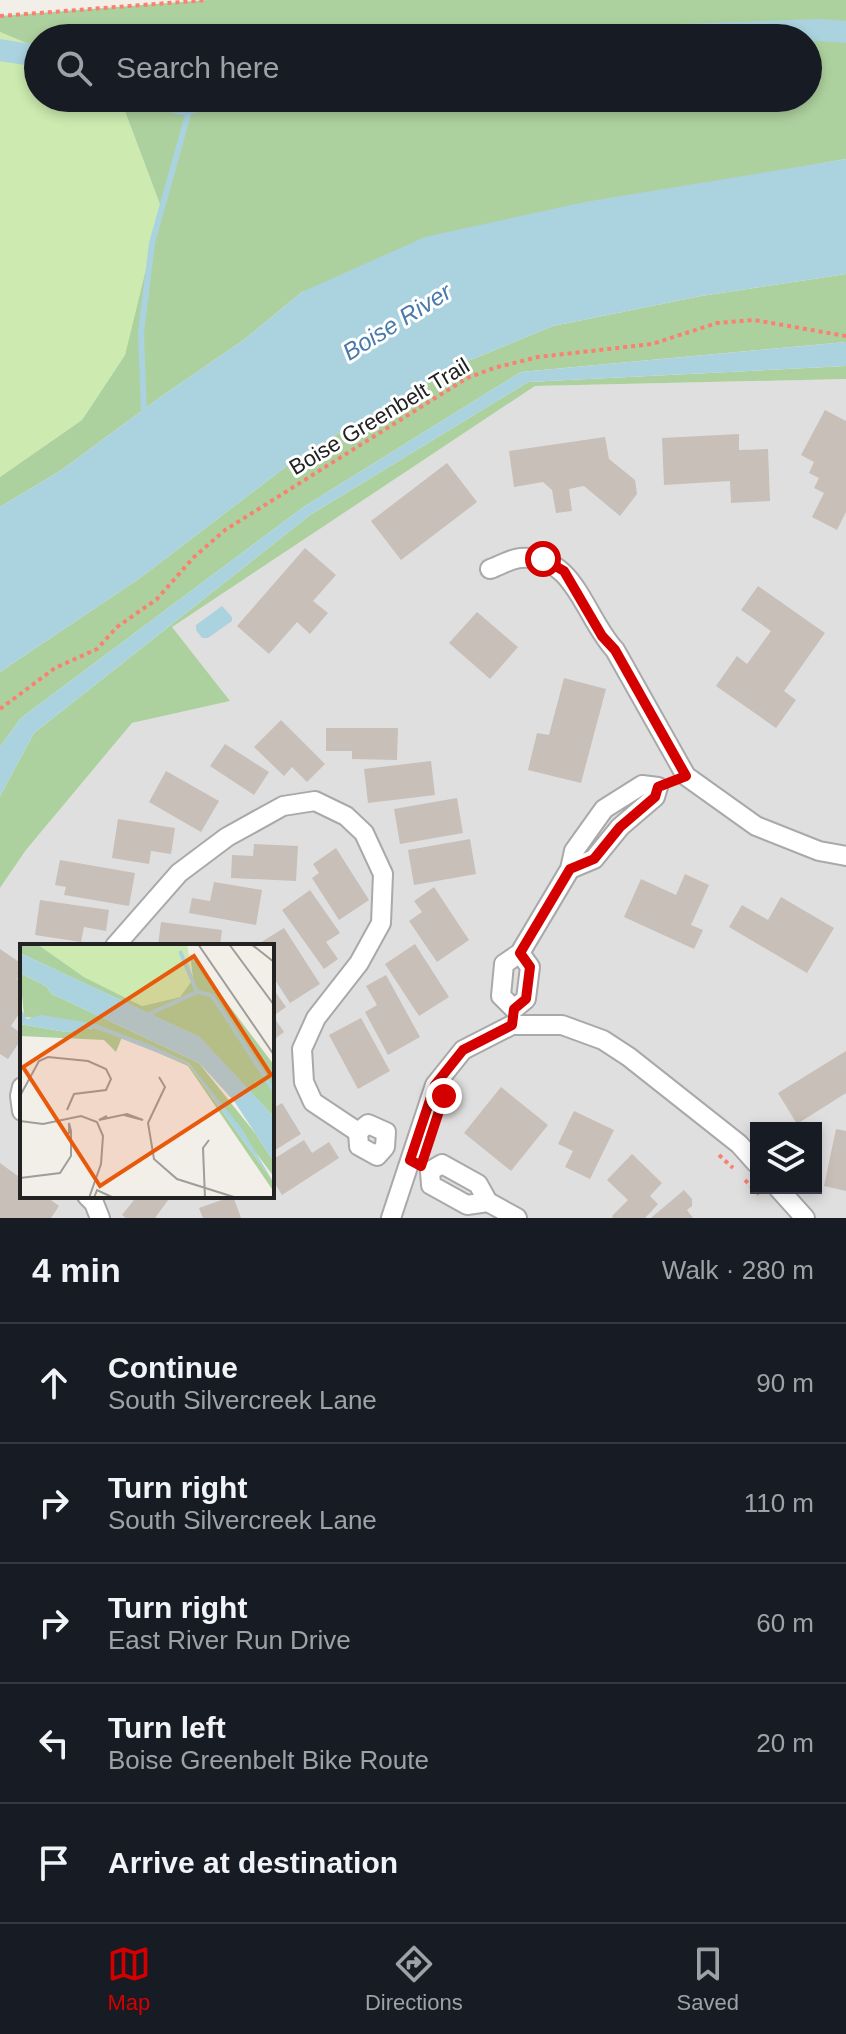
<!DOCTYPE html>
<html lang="en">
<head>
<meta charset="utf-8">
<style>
  :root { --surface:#171b24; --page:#242831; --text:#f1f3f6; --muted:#9ea1a6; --line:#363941; --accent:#d40000 }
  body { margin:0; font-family:Helvetica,sans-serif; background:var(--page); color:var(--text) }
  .controls { position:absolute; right:24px; bottom:24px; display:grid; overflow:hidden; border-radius:0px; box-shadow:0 4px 12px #0003 }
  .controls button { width:72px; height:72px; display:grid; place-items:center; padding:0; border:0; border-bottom:2px solid var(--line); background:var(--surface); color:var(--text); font:40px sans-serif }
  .stop { position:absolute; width:24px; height:24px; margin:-18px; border:6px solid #d40000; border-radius:50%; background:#fff }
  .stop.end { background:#d40000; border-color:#fff; box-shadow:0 2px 8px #0008 }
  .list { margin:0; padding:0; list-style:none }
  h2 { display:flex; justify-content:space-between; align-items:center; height:104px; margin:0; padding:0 32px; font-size:34px }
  h2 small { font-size:26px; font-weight:400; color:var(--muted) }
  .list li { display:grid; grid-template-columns:52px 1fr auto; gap:24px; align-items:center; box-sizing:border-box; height:120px; padding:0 32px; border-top:2px solid var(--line) }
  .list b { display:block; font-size:30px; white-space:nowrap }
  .list p { margin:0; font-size:26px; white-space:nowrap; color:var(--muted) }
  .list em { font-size:26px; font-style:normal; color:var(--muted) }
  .icon { flex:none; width:44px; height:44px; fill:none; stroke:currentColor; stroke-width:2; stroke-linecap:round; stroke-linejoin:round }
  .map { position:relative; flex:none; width:846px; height:1218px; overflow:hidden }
  .search { position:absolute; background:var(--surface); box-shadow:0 4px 12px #0003; left:24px; right:24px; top:24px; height:88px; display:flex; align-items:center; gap:20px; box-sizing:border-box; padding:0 28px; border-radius:44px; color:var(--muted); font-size:30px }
  .sheet { height:704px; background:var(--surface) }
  nav { display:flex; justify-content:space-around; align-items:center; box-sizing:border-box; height:112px; border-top:2px solid var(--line); background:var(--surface); font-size:22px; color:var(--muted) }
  nav a { display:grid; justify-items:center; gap:4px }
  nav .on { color:var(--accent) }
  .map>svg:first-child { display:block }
  .residential { fill:#e0dfdf; fill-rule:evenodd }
  .grass { fill:#cdebb0 }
  .forest { fill:#add19e }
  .water { fill:#aad3df }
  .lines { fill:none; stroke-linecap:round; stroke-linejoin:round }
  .stream { stroke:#aad3df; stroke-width:6 }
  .canal { stroke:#aad3df; stroke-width:22 }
  .building { fill:#c7bfb8 }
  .minor-casing { stroke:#a9a9a9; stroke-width:22 }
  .path { stroke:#fa8072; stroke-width:4; stroke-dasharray:4 4; stroke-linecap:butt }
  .minor { stroke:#fff; stroke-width:18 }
  .route { stroke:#d40000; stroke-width:10 }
  .labels { text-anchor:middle; stroke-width:6; stroke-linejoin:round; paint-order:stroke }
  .street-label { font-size:22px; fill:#222; stroke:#fff }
  .water-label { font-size:24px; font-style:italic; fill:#4a7aab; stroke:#fff }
  .inset-river { fill:none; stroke:#aad3df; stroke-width:4 }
  .inset-road { fill:none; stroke:#9f9d99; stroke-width:2 }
  .view { fill:#e8590c; fill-opacity:0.15; stroke:#e8590c; stroke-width:4 }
  .inset-edge { fill:none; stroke:#222; stroke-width:4 }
</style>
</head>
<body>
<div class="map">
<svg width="846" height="1218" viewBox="0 0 846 1218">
  <rect width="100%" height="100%" fill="#f2efe9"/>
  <path class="residential" d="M846 379V1218H0V888L26 850 132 723 229 701 171 627 535 386ZM22 946H272V1196H22ZM756 1128H816V1188H756Z"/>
  <path class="grass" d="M0 32 38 48V98H120L161 207 125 355 82 420 0 477Z"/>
  <g class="forest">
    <path d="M207 0H846V159L767 173 302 292 245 339 162 396 60 471 0 507V477L82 420 125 355 161 207 120 98H808V38H38V48L0 32V16Z"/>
    <path d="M846 274V342L521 372 305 506 21 718 0 747V672L140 578 301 455 451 368 553 326 701 296Z"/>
    <path d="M846 366V379L535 386 172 627 230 701 132 723 26 850 0 888V796L34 733 310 515 528 382Z"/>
  </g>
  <g class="water">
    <path d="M846 159V274L701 296 553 326 451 368 301 455 140 578 0 672V507L60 471 162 396 245 339 302 292 425 237 585 202Z"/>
    <path d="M846 342V366L528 382 310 515 34 733 0 796V747L21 718 305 506 521 372Z"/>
    <path d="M222 606 232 617V621L208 638H202L196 630V625Z"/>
  </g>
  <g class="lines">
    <path class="stream" d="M144 415 141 333 152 243 191 104"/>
    <g class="canal">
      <path d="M316 38H589L820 30 846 32"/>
      <path d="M0 50 38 56"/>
      <path d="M163 98C177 104 186 108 199 98"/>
    </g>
  </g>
  <g class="building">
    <path d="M825 410 846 421V512L837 530 812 517 824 493 814 488 819 478 809 473 814 462 801 455Z"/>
    <path d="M739 434V450L768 449 770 501 731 503 730 481 664 485 662 438Z"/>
    <path d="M605 437 609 459 635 480 637 494 620 516 584 486 569 489 572 511 556 513 552 490 543 482 514 487 509 451Z"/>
    <path d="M447 463 477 502 401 560 371 521Z"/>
    <path d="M305 548 336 575 313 601 328 613 310 634 297 622 269 654 237 626Z"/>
    <path d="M758 586 825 633 784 691 796 700 776 728 716 686 737 656 747 664 771 631 741 610Z"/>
    <path d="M477 612 518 647 490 679 449 643Z"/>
    <path d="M564 678 606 689 581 783 528 770 537 733 549 735Z"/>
    <path d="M281 720 325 764 307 782 292 767 284 776 254 747Z"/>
    <path d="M326 728H398L397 760 352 759V751H326Z"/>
    <path d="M225 744 269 772 254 795 210 766Z"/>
    <path d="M431 761 435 795 368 803 364 769Z"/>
    <path d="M166 771 219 801 201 832 149 802Z"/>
    <path d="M457 798 463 833 400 844 394 809Z"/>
    <path d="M118 819 175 828 171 854 151 851 149 864 112 858Z"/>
    <path d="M470 839 476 874 414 885 408 850Z"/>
    <path d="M254 844 298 846 296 881 231 878 232 855 253 856Z"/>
    <path d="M336 848 369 900 339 920 312 878 319 873 313 864Z"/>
    <path d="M60 860 135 873 129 906 64 895 66 887 55 885Z"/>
    <path d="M685 874 709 885 691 925 703 930 694 949 624 917 641 879 676 895Z"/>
    <path d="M214 882 262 890 256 925 189 913 192 898 210 901Z"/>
    <path d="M434 887 469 940 437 962 409 921 422 912 414 901Z"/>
    <path d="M310 890 340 933 326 942 338 959 324 969 282 910Z"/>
    <path d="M781 897 834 928 807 973 729 927 742 905 768 920Z"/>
    <path d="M40 900 109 910 106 931 84 927 81 942 35 935Z"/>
    <path d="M161 922 222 930 220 946H158Z"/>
    <path d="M284 928 320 984 290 1003 272 975V946H255Z"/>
    <path d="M415 944 449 997 419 1016 385 964Z"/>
    <path d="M0 949 22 964V971L17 979 22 983V1009L11 1026 22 1034V1038L8 1059 0 1054Z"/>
    <path d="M386 975 420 1037 388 1055 365 1012 377 1005 366 986Z"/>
    <path d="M272 987 286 1007 273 1016 284 1032 272 1041Z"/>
    <path d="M361 1018 390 1071 358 1089 329 1035Z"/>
    <path d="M846 1051V1093L797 1124 778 1093Z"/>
    <path d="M501 1087 548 1125 511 1171 464 1133Z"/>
    <path d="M282 1103 301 1134 272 1152V1109Z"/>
    <path d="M574 1111 614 1130 590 1179 565 1167 573 1151 558 1144Z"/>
    <path d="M836 1129 846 1131V1191L824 1186Z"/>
    <path d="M304 1140 312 1153 329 1142 339 1158 282 1195 272 1179V1160Z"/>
    <path d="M632 1154 662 1183 650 1196 658 1204 645 1218H613L612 1216 628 1200 607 1180Z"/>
    <path d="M0 1163 22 1179V1196H54L51 1200 59 1206 51 1218H0Z"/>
    <path d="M684 1190 692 1199V1206L687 1210 693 1218H651Z"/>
    <path d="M129 1196H171L155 1218H126L122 1215 134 1200Z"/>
    <path d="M233 1196 241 1218H203L199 1208Z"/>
  </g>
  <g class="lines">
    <defs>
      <g id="minor">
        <path d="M490 569C499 566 510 559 520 558 575 553 584 617 615 650L686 776 756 826 819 851 846 856"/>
        <path d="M115 946 179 873 227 837 283 806 315 801 346 816 364 833 383 874 381 923 359 963 316 1018 302 1049 304 1082 313 1102 358 1132"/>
        <path d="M520 953 530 967 526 999 514 1009 501 996 504 964 520 953 570 869 574 851 604 809 642 785 658 787 655 797 620 827 594 859 570 869"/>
        <path d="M22 1087 20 1096 22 1111"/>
        <path d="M368 1124 386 1132 385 1147 377 1156 359 1146 358 1132Z"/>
        <path d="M778 1188 805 1218"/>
        <path d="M87 1196 94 1203 100 1218"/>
        <path d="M488 1202 467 1205 431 1185 430 1171 442 1164 478 1184 488 1202 517 1218"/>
        <path d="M391 1218 435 1085 463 1050 512 1025H562L603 1040 629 1057 739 1144 756 1163"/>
      </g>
    </defs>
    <use href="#minor" class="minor-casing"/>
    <g class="path">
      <path d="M0 16 207 0"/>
      <path d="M0 709 55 668 97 649 117 627 157 599 194 557 225 530 467 378 494 368 538 357 652 344 717 323 754 320 846 336"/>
      <path d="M719 1155 733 1168"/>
      <path d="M745 1180 761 1196"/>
    </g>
    <use href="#minor" class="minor"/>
  </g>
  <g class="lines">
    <path class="route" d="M444 1096 421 1166 410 1160 435 1085 463 1050 512 1025 514 1009 526 999 530 967 520 953 570 869 594 859 620 827 655 797 658 787 686 776 615 650 602 636 564 571 543 559"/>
  </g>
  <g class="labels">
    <g class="street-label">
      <text transform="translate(379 416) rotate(-31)" y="8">Boise Greenbelt Trail</text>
    </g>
    <g class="water-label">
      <text transform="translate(397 322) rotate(-32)" y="8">Boise River</text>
    </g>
  </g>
  <g transform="translate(20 944)">
    <rect width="254" height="254" fill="#f2efe9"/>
    <path d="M17 0H167L173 35 160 53 122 62 64 33Z" fill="#cdebb0"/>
    <path d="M0 0H17L64 33 122 62 160 53 173 35 170 10 254 121V173L179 93 0 9ZM0 29 26 42 32 50 179 119 235 189 254 218V233L169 119 75 80 4 73ZM0 80 46 88 74 84 130 102 169 121 254 239V248L168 122 102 93 96 108 84 96 0 92Z" fill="#add19e"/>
    <path d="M0 9 180 93 254 173V218L214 157 179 119 32 50 26 42 0 29ZM0 63 7 75 21 71 75 80 131 101 169 119 222 185 254 239 169 121 74 84 46 88 0 80Z" fill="#aad3df"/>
    <path class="inset-river" d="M160 7 177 48 191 51 199 62 254 147M127 71 177 48"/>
    <path class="inset-road" d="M178 0 254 111M209 0 254 61M231 0 254 18M139 133 145 143 128 179 134 215 157 235 217 254M0 152 19 117 28 113 68 117 86 125 91 135 86 146 54 150 47 166M87 172 79 176 107 170 123 176 104 171M0 177 23 180 61 172 77 178 83 192 81 220 69 254M0 234 40 229 51 212V187L49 179V190M74 254 77 246 94 254M185 254 183 204 189 196"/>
    <path class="view" d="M174 12 251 131 80 242 3 123Z"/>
    <rect width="254" height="254" class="inset-edge"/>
  </g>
</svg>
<div class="controls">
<button><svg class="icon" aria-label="layers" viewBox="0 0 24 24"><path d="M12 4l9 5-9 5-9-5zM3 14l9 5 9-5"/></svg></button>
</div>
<div class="stop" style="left:543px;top:559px"></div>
<div class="stop end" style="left:444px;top:1096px"></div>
<div class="search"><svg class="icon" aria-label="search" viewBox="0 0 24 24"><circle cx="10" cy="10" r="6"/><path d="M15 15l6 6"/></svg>Search here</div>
</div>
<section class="sheet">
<h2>4 min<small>Walk · 280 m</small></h2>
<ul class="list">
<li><svg class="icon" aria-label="ahead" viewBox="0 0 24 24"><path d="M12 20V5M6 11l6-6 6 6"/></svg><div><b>Continue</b><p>South Silvercreek Lane</p></div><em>90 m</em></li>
<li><svg class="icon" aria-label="right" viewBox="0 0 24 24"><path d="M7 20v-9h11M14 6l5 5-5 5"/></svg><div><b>Turn right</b><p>South Silvercreek Lane</p></div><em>110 m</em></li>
<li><svg class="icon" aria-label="right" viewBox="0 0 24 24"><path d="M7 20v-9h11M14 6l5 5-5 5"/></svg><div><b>Turn right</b><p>East River Run Drive</p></div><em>60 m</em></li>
<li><svg class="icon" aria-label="left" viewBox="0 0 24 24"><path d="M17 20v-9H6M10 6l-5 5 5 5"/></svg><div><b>Turn left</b><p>Boise Greenbelt Bike Route</p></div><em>20 m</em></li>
<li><svg class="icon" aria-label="arrive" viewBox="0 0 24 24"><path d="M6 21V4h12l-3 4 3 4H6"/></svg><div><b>Arrive at destination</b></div></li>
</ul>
</section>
<nav>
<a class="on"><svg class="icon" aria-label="map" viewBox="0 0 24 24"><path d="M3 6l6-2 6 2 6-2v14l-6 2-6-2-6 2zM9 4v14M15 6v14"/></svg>Map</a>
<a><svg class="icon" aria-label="directions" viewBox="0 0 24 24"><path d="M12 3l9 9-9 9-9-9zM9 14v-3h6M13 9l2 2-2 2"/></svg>Directions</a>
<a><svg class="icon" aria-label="saved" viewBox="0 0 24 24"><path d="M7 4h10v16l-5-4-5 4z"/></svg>Saved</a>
</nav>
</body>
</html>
